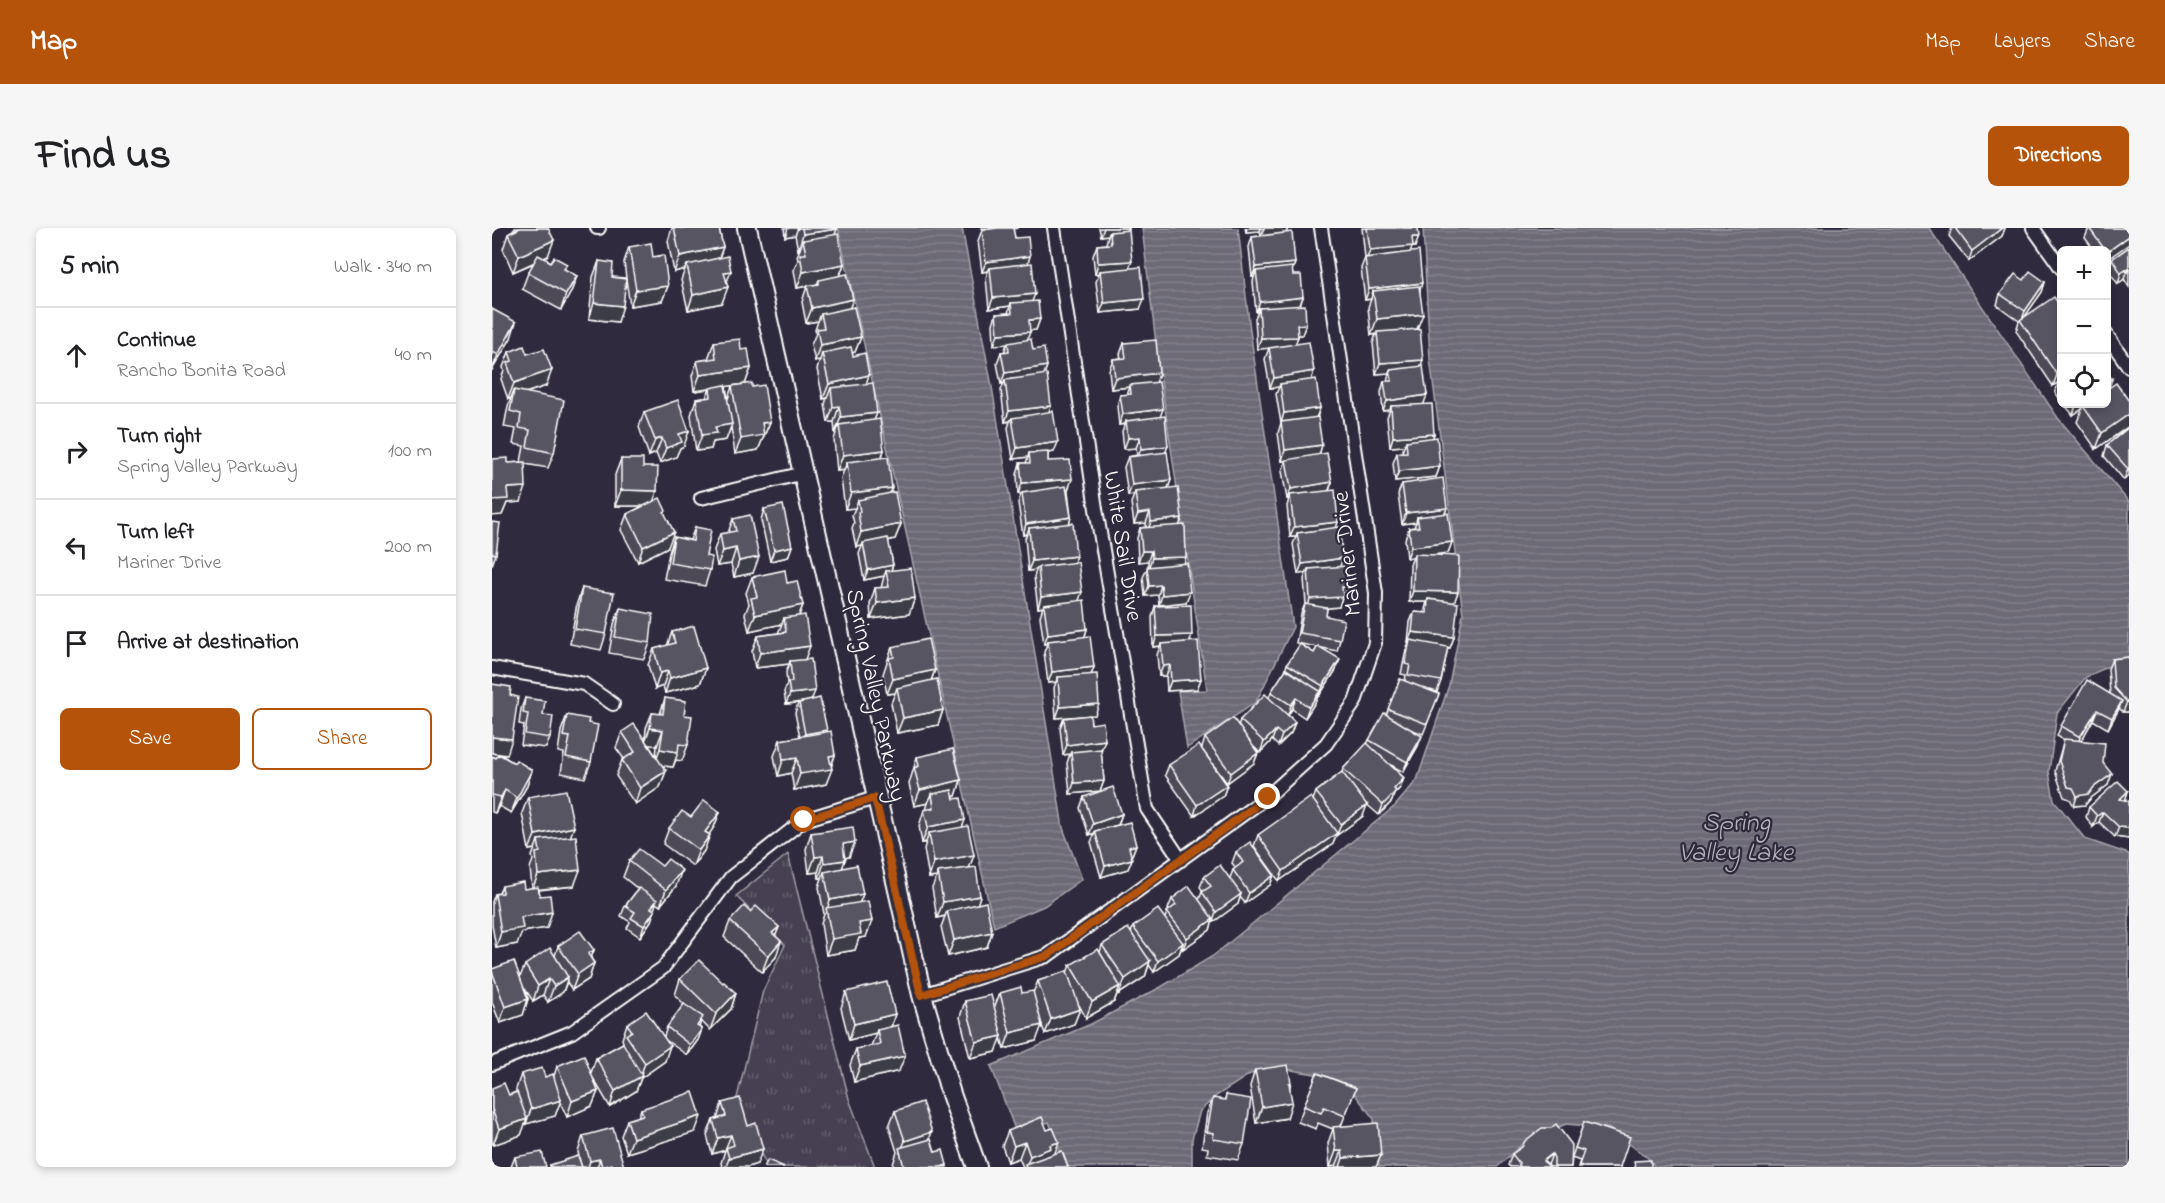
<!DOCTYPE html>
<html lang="en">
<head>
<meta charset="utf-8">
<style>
  :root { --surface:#fff; --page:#f6f6f6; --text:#202124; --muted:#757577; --line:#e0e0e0; --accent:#b45309 }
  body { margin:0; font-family:"Indie Flower",sans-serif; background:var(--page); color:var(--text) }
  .controls { position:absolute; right:18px; top:18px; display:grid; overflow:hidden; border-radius:9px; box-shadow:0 3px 9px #0003 }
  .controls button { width:54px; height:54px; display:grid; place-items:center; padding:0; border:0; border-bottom:2px solid var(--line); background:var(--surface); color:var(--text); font:30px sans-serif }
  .stop { position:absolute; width:18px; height:18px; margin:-14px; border:4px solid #b45309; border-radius:50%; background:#fff }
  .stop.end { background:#b45309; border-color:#fff; box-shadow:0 2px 6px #0008 }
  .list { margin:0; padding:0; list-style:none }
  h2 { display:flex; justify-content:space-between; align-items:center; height:78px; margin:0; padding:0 24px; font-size:26px }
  h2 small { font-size:20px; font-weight:400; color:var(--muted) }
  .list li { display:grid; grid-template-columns:39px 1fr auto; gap:18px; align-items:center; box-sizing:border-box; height:96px; padding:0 24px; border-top:2px solid var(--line) }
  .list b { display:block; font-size:22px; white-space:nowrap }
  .list p { margin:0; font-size:20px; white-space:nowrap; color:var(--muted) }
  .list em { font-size:20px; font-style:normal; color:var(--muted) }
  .actions { display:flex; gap:12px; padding:18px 24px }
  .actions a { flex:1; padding:14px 0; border:2px solid var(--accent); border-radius:9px; text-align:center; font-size:21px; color:var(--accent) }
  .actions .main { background:var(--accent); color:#fff }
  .icon { flex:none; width:33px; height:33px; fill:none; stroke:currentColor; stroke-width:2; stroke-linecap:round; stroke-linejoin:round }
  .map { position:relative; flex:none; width:1637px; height:939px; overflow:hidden; border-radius:9px }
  header { display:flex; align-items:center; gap:36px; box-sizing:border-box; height:84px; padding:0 30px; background:var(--accent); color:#fff }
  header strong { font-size:28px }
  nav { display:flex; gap:33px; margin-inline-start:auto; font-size:21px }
  .intro { display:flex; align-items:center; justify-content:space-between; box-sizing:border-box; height:144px; padding:0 36px }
  h1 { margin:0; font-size:42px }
  .button { padding:15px 27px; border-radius:9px; background:var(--accent); color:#fff; font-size:21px; font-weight:700 }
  main { display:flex; gap:36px; padding:0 36px }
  aside { flex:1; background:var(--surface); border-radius:9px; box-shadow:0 3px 9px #0003 }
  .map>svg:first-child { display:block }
  .grass { fill:url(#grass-tufts); stroke:#a2a0a8; stroke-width:1.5 }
  .water { fill:url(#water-rules); stroke:#a7a6ad; stroke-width:1.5 }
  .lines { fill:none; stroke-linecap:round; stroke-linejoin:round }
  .street-casing { stroke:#fff; stroke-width:16 }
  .secondary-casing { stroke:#fff; stroke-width:22 }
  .street { stroke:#2f2a3d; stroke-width:12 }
  .secondary { stroke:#2f2a3d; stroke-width:18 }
  .wall { fill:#4d4956; stroke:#fff; stroke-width:1.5; fill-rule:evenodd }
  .shaded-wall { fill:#3e3c46; stroke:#fff; stroke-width:1.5 }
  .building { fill:#595564; stroke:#fff; stroke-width:1.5 }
  .route { stroke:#b45309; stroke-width:8 }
  .labels { text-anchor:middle; stroke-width:4.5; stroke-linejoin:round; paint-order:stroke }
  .street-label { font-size:24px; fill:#fff; stroke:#2f2a3d }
  .water-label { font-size:26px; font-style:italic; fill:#b6b4bb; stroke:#2f2a3d }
</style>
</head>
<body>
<header>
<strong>Map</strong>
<nav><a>Map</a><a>Layers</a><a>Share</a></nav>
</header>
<div class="intro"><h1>Find us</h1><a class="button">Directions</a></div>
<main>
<aside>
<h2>5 min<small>Walk · 340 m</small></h2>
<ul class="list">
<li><svg class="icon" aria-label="ahead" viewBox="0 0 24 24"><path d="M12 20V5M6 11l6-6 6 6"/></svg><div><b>Continue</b><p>Rancho Bonita Road</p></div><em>40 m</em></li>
<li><svg class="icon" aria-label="right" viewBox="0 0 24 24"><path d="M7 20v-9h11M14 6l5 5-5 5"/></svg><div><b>Turn right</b><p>Spring Valley Parkway</p></div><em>100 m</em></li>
<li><svg class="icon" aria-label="left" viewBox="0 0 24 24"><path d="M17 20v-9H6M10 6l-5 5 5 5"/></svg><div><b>Turn left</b><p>Mariner Drive</p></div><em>200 m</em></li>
<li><svg class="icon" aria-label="arrive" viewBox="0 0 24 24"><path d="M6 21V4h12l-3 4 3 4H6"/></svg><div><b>Arrive at destination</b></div></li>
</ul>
<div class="actions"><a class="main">Save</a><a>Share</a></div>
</aside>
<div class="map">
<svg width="1637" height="939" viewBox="0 0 1637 939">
  <defs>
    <pattern id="grass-tufts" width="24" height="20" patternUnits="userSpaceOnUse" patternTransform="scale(1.5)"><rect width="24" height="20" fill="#464152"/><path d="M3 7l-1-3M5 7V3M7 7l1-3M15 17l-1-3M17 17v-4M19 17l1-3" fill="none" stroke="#625e6c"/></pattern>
    <pattern id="water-rules" width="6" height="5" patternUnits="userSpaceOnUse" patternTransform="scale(1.5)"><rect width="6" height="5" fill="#6d6a77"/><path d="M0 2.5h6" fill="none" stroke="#83808b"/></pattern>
  </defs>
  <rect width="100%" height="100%" fill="#2f2a3d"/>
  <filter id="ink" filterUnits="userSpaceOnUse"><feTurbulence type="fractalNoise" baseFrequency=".0167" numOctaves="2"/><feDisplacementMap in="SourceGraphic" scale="12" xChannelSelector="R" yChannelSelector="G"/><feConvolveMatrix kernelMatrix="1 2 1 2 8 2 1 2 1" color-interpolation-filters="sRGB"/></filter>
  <g filter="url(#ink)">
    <path class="grass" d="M296 626 357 871 383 939H276L243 878 271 763 293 717 244 668Z"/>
    <g class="water">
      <path d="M346 0H470L500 159 571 600 590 651 552 678 502 699Z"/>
      <path d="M650 0H746L758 102 801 399 764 474 695 520 686 463 715 462 667 140Z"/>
      <path d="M931 0H1437L1566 190 1637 274V433L1619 437 1594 449 1565 485 1557 544 1562 572 1593 611 1637 626V939H1163L1156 930 1116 900 1074 896 1034 913 1005 939H887L882 891 862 865 829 847 793 841 758 846 724 868 708 883 700 911V939H574L557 894 524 904 499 838 599 796 669 759 721 728 903 578 925 552 957 457 971 386 938 131Z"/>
    </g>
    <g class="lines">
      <defs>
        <g id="street">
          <path d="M105 0H107"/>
          <path d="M562 0 604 281 655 581 689 632"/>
          <path d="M1541 0 1570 41"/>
          <path d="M1614 106 1637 139"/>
          <path d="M209 270 312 245"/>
          <path d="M0 440 92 456 121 476"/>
          <path d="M430 767 555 728 775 569 834 516 863 474 883 415 884 365 829 0"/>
          <path d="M0 836 80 804 171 740 239 649 312 592 383 570"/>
        </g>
        <path id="secondary" d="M255 0 430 767 459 866 485 939"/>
      </defs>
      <use href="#street" class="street-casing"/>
      <use href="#secondary" class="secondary-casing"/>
      <use href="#street" class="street"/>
      <use href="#secondary" class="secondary"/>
    </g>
    <g class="wall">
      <path d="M23 0H56V28L52 30 85 48 79 64 69 82 30 61 36 45 42 35 21 44 11 21 16 6 21 3Z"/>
      <path d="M180 0H227L231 19 227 30 235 55 230 75 196 82 189 52 193 41 182 44 176 13Z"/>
      <path d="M292 0H345L343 7 352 36 348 48 361 71 357 80 369 109 363 124 360 125 361 128 374 156 385 185 382 192 392 222 390 229 398 265 409 296 403 311 396 313 401 337 399 342 423 370 417 386 379 391 378 376 383 360H389L392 348 372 352 367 326 370 318 364 319 360 300 362 295 360 287 363 280 353 281 349 250 352 242 345 243 342 212 344 205H343L342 194H336L333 176 335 170 331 171 325 141 328 132 323 133 319 117 324 105 323 102 326 93 314 95 310 74 315 58 325 56 305 60 302 42 306 32 305 28 308 21 306 22 303 7 293 9Z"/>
      <path d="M490 0H526L521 1 523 10 536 35 540 74 548 91 544 102H537L535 111 541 122 555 138 552 147 559 178 557 184 562 224 556 225V233L576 262 579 289 577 296 584 328 582 334 587 373 595 401 593 408 602 439 599 447 603 487H598L599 496 613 512 609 523 612 553 608 563 578 566 575 535 578 526 571 527 568 500 572 490 584 488 564 490 562 460 564 454 556 455 552 424 555 416H552L548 388 551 379 546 380 542 349 544 342 536 343 533 310 535 306 531 307 526 275 529 266H526L525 246 528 235H534L536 229 521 231 516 200 518 193 513 194 509 162 512 155 509 156 505 135 509 124H512L515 116 502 117 501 96 504 86 516 85 518 78 497 81 494 50 496 43 490 44 486 13 490 2Z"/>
      <path d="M607 0H637L636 2 637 40 648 81 608 85 604 54 607 45 603 46 601 28 605 17 614 16 616 7 609 8Z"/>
      <path d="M753 0H796L794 5 803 35 800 43 801 47 811 69 808 78 814 96 810 107H806L803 116 822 143 819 152 828 180 825 190 830 217 827 226 840 254 837 263 844 300 848 338 856 359 852 369H850L847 379 835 380 834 388 848 412 845 423 830 420 844 442 827 468H826L824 473 813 490 800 481 796 487 803 494 799 505 786 518 780 512 768 525 762 519 766 525 762 535 735 555 711 523 735 557 731 568 702 588 673 547 677 537 710 520 713 510 746 498 748 492 777 469 779 464 793 443 795 436 822 425 825 419 804 415 809 386 813 376H814L812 351 814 345 806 346 801 316 804 309H798L795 278 797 271H795L790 243 794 232 798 231 790 233 786 205 789 195 784 166 787 159 778 160 773 131 777 120H778L765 121 763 90 766 84H764L761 54 762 49H760L757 19 760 9 769 8 768 3 754 4Z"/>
      <path d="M870 0H926L923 19H920L918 24 928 62 925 101 929 138 935 167 931 176 942 206 940 210 948 238 944 249 903 253 901 235 905 225 910 224 912 218 898 219 895 189 898 182 891 183 889 164 892 153H895L897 145 884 146 881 115 884 106 879 107 876 79 879 71 873 72 869 40 873 30Z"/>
      <path d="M1460 0H1513L1510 8 1477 33 1457 8Z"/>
      <path d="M1597 0H1637L1614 22H1602L1593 10Z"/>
      <path d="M137 19 161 29 176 58 170 73 138 78 134 51 126 94 97 91 101 49 107 33 120 49 134 50 132 34Z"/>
      <path d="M1637 19V59L1632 51 1626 56 1616 42 1620 31Z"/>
      <path d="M1532 52 1553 54 1550 64 1532 89 1569 79V173L1563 164 1567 154 1561 158 1524 103 1527 93 1505 77 1508 66Z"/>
      <path d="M0 81 19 110 0 142Z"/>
      <path d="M222 114 249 122 259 140 253 156 234 158 236 171 240 158 260 159 278 194 266 222 243 226 239 199 234 212 221 214 219 221 204 223 199 187 204 171 214 170 218 160 202 163 200 148 205 133 216 131Z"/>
      <path d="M632 115 667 145 664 154 668 189 679 252 676 260 690 290 687 298 692 335 694 374 667 377 666 367 653 368 651 349 656 339V333L646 334 645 310 648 300 654 299V295L642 296 639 275 642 267 636 268 632 239 636 229 645 227 644 220 632 221 630 203 633 196 627 197 625 178 628 167H635L638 159 619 161 617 142 621 131 629 130 628 126Z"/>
      <path d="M17 124 35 126 54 158 34 165 62 225 56 240 33 236 29 274 15 275 10 287 16 235 29 234 32 218 21 216 24 201 12 199 16 178 19 170 16 171 9 151 12 143 11 139Z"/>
      <path d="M1617 160 1637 173V198L1604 221 1585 194 1590 181 1581 187 1572 176H1614Z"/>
      <path d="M152 184 192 218 188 220 184 229 168 235 164 225 157 228 147 199Z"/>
      <path d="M1637 199V247L1632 252 1612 228 1615 217Z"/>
      <path d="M129 231 151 239 165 263 161 273 173 286 176 319 146 334 129 302 135 286 151 278H123V247Z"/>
      <path d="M910 256 955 280 953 285 960 314 956 325 938 327 966 364 962 374V409L958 420 956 419 949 453 945 464 938 462 947 466 931 506 921 502 926 518 911 544 899 537 912 550 908 560 902 566 900 573 887 587 872 574 871 588 845 607 844 606 841 616 787 653 762 618 766 607 821 572 824 564 850 544 851 541 875 516 877 512 894 487 908 451 913 453 914 447 909 446 914 422 917 414H916L918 394 922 384 932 385 935 374H917L918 337 921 329 915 330 913 311 917 300 922 299 924 294 910 296 906 266Z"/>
      <path d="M272 281 300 318 296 329 278 333 269 292Z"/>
      <path d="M241 291 261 345 242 349 239 336 225 338 222 322 228 306 236 305Z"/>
      <path d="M203 299 214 328 218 342 213 358 172 351 177 325 182 309 198 312Z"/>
      <path d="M260 349 295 355 311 377 307 388 320 472 343 527 334 556 302 562 299 545 286 548 282 528 288 512 308 509 303 485 306 475 294 476 292 464 295 456 294 444 297 436 263 440 260 423 266 408 286 405 290 396 257 403 253 386 257 376 254 365Z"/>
      <path d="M90 360 114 406 109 422 78 416 85 375Z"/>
      <path d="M663 378 697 414 709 451 705 461 675 463 674 448H667L665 427 668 418 661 419 660 389Z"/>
      <path d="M128 380 158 415 152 431 117 425 122 396Z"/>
      <path d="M180 404 214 440 208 456 173 465 171 458 163 461 156 437 162 421 175 418Z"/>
      <path d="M400 419 443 442 439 453 451 482 446 497 405 505 399 475 403 465 395 466 391 446Z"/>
      <path d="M1637 429V484H1631L1627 480 1616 501 1601 492 1589 513 1611 535 1616 557 1599 570 1593 577 1582 578 1578 571 1572 569 1563 543 1572 512 1565 508 1569 498 1618 465 1616 441 1620 431Z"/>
      <path d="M0 456 18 467 15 527 8 526 22 535 40 542 35 558 19 585 7 578 3 585 0 584V528L4 530 7 526 0 525Z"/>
      <path d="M33 470 51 487 58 510 54 520 29 517 32 497 27 496 29 481Z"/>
      <path d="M173 470 192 487 196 517 190 533 184 532 181 539 170 538 174 543 168 559 143 576 124 548 130 532 132 531 124 520 130 504 153 512 154 500 160 485 168 486ZM156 516 165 518 164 528Z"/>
      <path d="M75 487 96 495 99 534 93 550 69 545 72 525 66 524 69 503Z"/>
      <path d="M425 529 469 552 464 568H461L471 599 482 627 477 640 488 668 485 676 500 704 495 719 456 728 449 699 453 688 445 690 440 660 445 649 437 650 432 621 434 614 430 615 427 598 432 582H434L436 575 422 578 417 556Z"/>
      <path d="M1636 563 1633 572 1637 573V611L1623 609 1607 594 1601 599 1594 589 1597 579Z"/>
      <path d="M36 569 82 599 78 608 82 658 47 662 55 700 30 704 25 716 4 720 0 697V674L3 666 7 665 10 658 32 661 40 660 38 640 41 632 40 628 43 621 37 622 30 585Z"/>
      <path d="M592 569 630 586 626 597 644 617 640 627 639 628 640 631 636 641 609 649 599 614 603 605 597 607 588 580Z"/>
      <path d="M228 584 222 599 217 606 212 623 201 638 171 616 177 600 199 589Z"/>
      <path d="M319 605 357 629 353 630 350 640 371 666 367 675 374 709 367 710 363 722 334 727 329 696 332 686 327 659 330 650H327L326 644 317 645 314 621Z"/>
      <path d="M744 624 782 647 778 657 753 675 748 669 746 676 720 695 718 702 691 721 690 719 687 726 662 744 657 737 653 749 627 766 626 764 622 774 594 790 587 777 588 781 582 796 553 806 548 792 544 813 512 821 509 809 504 824 478 830 468 789 473 773 502 780 508 765H541L546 753 575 745 578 737 608 724 610 717 639 705 641 699 673 690 675 684 677 682 676 681 680 671 707 672 710 664 711 663 708 659 712 649 738 650 741 642 744 640 740 635Z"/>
      <path d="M137 633 184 658 168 678 164 675 159 693 148 709 135 700 138 694 129 688 133 678 146 661 131 649Z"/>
      <path d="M258 684 287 699 283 708 284 729 270 744 232 709 238 693Z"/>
      <path d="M66 718 102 722 99 730 102 735 97 751 80 762 75 754 71 764 56 774 51 767 41 773 33 761 36 771 31 787 8 795 0 774V741L28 749 33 737 63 728Z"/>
      <path d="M188 751 231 755 244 765 239 781 218 802 209 793 207 800 210 801 206 812 195 827 175 813 173 833 149 850 144 863 118 879 101 850 106 863 100 878 75 889 68 874 63 888 34 896 33 895 29 907 1 917 0 913V860L17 867 24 864V861L29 846 53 849 62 848 65 838 99 845 104 830 131 815V814L130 811 135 796 172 808 175 799 192 776 183 767Z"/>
      <path d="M354 764 403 786 399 799 407 843 362 854 358 837 364 821 379 818 384 805 357 812 349 780Z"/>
      <path d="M763 842 799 855 798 858 795 890 764 895 758 858Z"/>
      <path d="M825 845 864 860 849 898 889 927 884 939H838L836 915 841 901 826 895 824 901 806 894Z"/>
      <path d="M734 867 752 916 746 932 715 927 716 920 710 919 715 885 721 870 733 872Z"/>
      <path d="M230 875 256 898 265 936 256 939H230L229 935 233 922 220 926 215 907 221 892 225 891Z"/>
      <path d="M149 881 203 904 135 925 129 908 135 892 146 889Z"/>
      <path d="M403 883 437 912 443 924 455 937V939H402L401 936 405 924 397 898Z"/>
      <path d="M1092 894 1128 939H1086L1088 933 1080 930 1079 939H1018L1016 937 1020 926 1059 900 1080 929Z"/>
      <path d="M516 903 562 926 576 939H531L527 930 516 934 510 918Z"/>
      <path d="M91 908 132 939H58V937L89 938 86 924Z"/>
      <path d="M23 929 54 939H19Z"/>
    </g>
    <g class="shaded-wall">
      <path d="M296 0H306L303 7 293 9Z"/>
      <path d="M612 0H637L636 4H618L616 7 609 8Z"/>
      <path d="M755 0H769L768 3 754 4Z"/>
      <path d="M772 0H796L793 7 769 8Z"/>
      <path d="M1510 0H1513L1510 8 1477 33 1480 23Z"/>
      <path d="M345 1 339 16 311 12 308 21 306 22 311 6Z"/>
      <path d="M1637 8V16L1614 32V25Z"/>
      <path d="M920 9H927L923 19H920L917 29 874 33 878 22Z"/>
      <path d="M62 12 56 28 21 44 27 28Z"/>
      <path d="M231 19 225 35 195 37 193 41 182 44 188 28Z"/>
      <path d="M538 28 535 39 498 40 496 43 490 44 494 34Z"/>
      <path d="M640 33 636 43H608L607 45 603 46 606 35Z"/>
      <path d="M803 35 799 45 764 43 762 49H760L764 39Z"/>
      <path d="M352 36 346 52H327L325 56 305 60 311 44Z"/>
      <path d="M1635 41 1632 51 1626 56 1629 45Z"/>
      <path d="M239 43 233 59 232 44Z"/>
      <path d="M85 48 79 64 69 82 74 66Z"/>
      <path d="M1553 54 1550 64 1529 94 1533 83Z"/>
      <path d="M930 55 927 65 881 63 879 71 873 72 877 61Z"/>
      <path d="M176 58 170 73 138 78 144 62Z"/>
      <path d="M236 59 230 75 196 82 201 67Z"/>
      <path d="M543 66 539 76 519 75 518 78 497 81 501 70Z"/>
      <path d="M811 69 807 79 767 80 766 84H764L768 74Z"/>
      <path d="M361 71 355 87 329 86 326 93 314 95 320 80Z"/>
      <path d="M652 71 648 81 608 85 612 75Z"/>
      <path d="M102 75 131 78 126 94 97 91Z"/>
      <path d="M931 86 925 101 879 107 885 91Z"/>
      <path d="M548 91 544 102 533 103 537 92Z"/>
      <path d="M24 94 19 110 0 142 6 127Z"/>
      <path d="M814 96 810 107H801L805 97Z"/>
      <path d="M538 104 534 115 502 117 506 106Z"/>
      <path d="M369 109 363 124 332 131 330 125 328 132 323 133 328 117Z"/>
      <path d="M806 109 802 119 765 121 769 110Z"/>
      <path d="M931 132 927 142H898L897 145 884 146 888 135Z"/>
      <path d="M555 138 551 149 513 152 512 155 509 156 513 145Z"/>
      <path d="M259 140 253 156 202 163 208 147Z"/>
      <path d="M60 142 54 158 21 169 22 162 19 170 16 171 22 155Z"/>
      <path d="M822 143 819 154 788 156 787 159 778 160 782 150Z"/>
      <path d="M1569 144V152L1561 158 1565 147Z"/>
      <path d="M667 145 664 156 619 161 623 150Z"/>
      <path d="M377 147 372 163 339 160 335 170 331 171 337 156Z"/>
      <path d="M1620 151 1616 162 1614 163V155Z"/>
      <path d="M935 167 931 178H899L898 182 891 183 895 173Z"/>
      <path d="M1586 176H1597L1591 178 1590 181 1581 187 1584 177Z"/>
      <path d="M347 178 342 194H336L341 179Z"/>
      <path d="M559 178 555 189 520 190 518 193 513 194 517 183Z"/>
      <path d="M828 180 824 190 789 195 792 185Z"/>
      <path d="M671 181 667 192 634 193 633 196 627 197 631 186Z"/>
      <path d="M385 185 379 200 347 197 344 205H343L349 189Z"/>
      <path d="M1637 186V198L1604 221 1610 205Z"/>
      <path d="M278 194 266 222 243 226 249 211 270 195Z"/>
      <path d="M240 196 234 212 221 214 219 221 204 223 210 207 223 199Z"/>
      <path d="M197 203 192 218 188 220 184 229 168 235 174 220 187 206Z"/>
      <path d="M942 206 938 216 914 213 912 218 898 219 901 209Z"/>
      <path d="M648 209 644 220 632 221 636 210Z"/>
      <path d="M170 210 164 225 157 228 163 212Z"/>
      <path d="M566 214 562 224 537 228V225L536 229 521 231 525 220Z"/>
      <path d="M830 217 827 228 790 233 793 222Z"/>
      <path d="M676 218 672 228 645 231 649 221Z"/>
      <path d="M392 222 387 238 355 234 352 242 345 243 351 227Z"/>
      <path d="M948 238 944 249 903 253 907 243Z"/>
      <path d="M1637 240V247L1632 252 1636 241Z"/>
      <path d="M580 251 576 262 526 266 530 255Z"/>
      <path d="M679 252 675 263 643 264 642 267 636 268 640 257Z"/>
      <path d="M840 254 836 264 798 267 797 271H795L799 261Z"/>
      <path d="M34 259 29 274 15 275 10 287 0 288V272L15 260Z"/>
      <path d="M400 260 395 276 366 272 363 280 353 281 359 265Z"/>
      <path d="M129 262 165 263 160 278H123Z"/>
      <path d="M955 280 951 290 925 289 924 294 910 296 914 285Z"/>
      <path d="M658 284 654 295 642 296 646 286Z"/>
      <path d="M579 289 576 300H537L535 306 531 307 534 296Z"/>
      <path d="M690 290 686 301 655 304 659 294Z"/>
      <path d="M846 294 843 304 805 305 804 309H798L802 299Z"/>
      <path d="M409 296 403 311 371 318V315L370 318 364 319 369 304Z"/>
      <path d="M182 304 176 319 146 334 151 319Z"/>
      <path d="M960 314 956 325 922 329V326L921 329 915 330 919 319Z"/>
      <path d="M300 318 296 329 278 333 282 322Z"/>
      <path d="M244 320 239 336 225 338 231 323Z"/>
      <path d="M650 323H659L656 333 646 334Z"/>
      <path d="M0 325 4 326 0 337Z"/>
      <path d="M584 328 581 339H546L544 342 536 343 540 333Z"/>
      <path d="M267 329 261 345 242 349 247 333Z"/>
      <path d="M694 329 691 339 656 341 660 330Z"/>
      <path d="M851 330 847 341H816L814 345 806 346 810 336Z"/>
      <path d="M401 337 397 347 394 343 392 348 372 352 376 342Z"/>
      <path d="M669 357 666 367 653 368 657 358Z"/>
      <path d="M850 359H856L852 369H850L847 379 815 382 818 371Z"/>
      <path d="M921 363 966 364 962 375 936 371 935 374H917Z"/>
      <path d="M590 364 586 375 552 377 551 379 546 380 549 369Z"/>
      <path d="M698 364 694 374 667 377 670 367Z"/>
      <path d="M423 370 417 386 379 391 385 375Z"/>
      <path d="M311 377 305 392 292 390 290 396 257 403 263 387Z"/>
      <path d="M595 401 592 411 556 413 555 416H552L556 406Z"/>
      <path d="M920 404 962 409 958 420 916 414Z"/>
      <path d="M700 407 696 417 669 416 668 418 661 419 665 408Z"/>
      <path d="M318 418 312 434 298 433 297 436 263 440 268 425Z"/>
      <path d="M848 431 844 442 827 468 831 458Z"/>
      <path d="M678 437 674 448H667L671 438Z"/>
      <path d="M602 439 598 450 566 449 564 454 556 455 560 444Z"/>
      <path d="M214 440 208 456 173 465 178 450Z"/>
      <path d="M443 442 437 458 405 460 403 465 395 466 401 451Z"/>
      <path d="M176 443 171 458 163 461 168 445Z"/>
      <path d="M709 451 705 461 675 463 679 453Z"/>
      <path d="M323 463 319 473 294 476 298 466Z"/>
      <path d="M828 463 824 473 813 490 817 479Z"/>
      <path d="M804 470 800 481 796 487 799 477Z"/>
      <path d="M1630 473 1626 483 1616 501 1620 490Z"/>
      <path d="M1637 473V484H1631L1635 474Z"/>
      <path d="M607 476 603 487 564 490 568 479Z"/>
      <path d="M451 482 446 497 405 505 411 490Z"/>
      <path d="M1605 482 1601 492 1585 520 1588 509Z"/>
      <path d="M803 494 799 505 786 518 790 507Z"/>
      <path d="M158 500 171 502 165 518 152 516Z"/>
      <path d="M335 502 331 513 309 517 313 506Z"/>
      <path d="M784 502 780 512 768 525 772 514Z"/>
      <path d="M930 508 926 518 911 544 915 534Z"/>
      <path d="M0 509 20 511 15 527 0 525Z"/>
      <path d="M613 512 609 522 579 526V524L578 526 571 527 575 517Z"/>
      <path d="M168 521 186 524 181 539 162 537Z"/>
      <path d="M766 525 762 535 735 555 739 545Z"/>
      <path d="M343 527 338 541H340L334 556 302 562 308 546 337 528Z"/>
      <path d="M305 530 299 545 286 548 291 532Z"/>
      <path d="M40 542 35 558 19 585 25 570Z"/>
      <path d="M174 543 168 559 143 576 148 560Z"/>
      <path d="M1620 546 1616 557 1599 570 1593 577 1582 578 1585 568 1602 559Z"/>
      <path d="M912 550 908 560 902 566 900 573 887 587 891 577 902 561Z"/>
      <path d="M469 552 464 568 441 573 440 566 436 575 422 578 428 562Z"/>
      <path d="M612 553 608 563 578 566 582 555Z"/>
      <path d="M735 557 731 568 702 588 705 577Z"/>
      <path d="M13 562 7 578 3 585 9 569Z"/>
      <path d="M1636 563 1633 573 1628 571Z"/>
      <path d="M875 577 871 588 845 607 849 596Z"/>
      <path d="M228 584 222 599 208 620 213 604Z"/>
      <path d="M1611 584 1607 594 1601 599 1605 588Z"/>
      <path d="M630 586 626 597 603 603V605L597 607 601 596Z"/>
      <path d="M473 592 467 608 437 605 434 614 430 615 436 599Z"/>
      <path d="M82 599 76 615 46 612 43 621 37 622 43 607Z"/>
      <path d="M1627 599 1637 600V611L1623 609Z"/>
      <path d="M845 605 841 616 787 653 791 643Z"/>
      <path d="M218 607 212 623 201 638 207 622Z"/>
      <path d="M363 614 357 629 345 631 351 616Z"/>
      <path d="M644 617 640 627 633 630 637 619Z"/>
      <path d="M482 627 476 643 446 644 445 649 437 650 442 634Z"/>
      <path d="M331 628 326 644 317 645 323 629Z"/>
      <path d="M640 631 636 641 609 649 613 638Z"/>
      <path d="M353 632 348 647 332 644 330 650H327L332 635Z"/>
      <path d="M88 642 82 658 40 662 46 647Z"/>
      <path d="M190 642 184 658 168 678 174 662Z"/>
      <path d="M782 647 778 657 753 675 757 665Z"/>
      <path d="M371 666 365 681 335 682 338 672Z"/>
      <path d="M749 666 746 676 720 695 724 684Z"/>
      <path d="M488 668 483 684 455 683 453 688 445 690 451 674Z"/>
      <path d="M163 682 159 693 148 709 152 698Z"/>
      <path d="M60 684 55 700 30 704 25 716 4 720 9 704 29 689Z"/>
      <path d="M721 691 718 702 691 721 695 710Z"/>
      <path d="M380 693 374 709 367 710 363 722 334 727 340 711 367 695Z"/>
      <path d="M287 699 281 714 280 705Z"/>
      <path d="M500 704 495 719 456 728 462 712Z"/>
      <path d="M289 713 284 729 270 744 276 728Z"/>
      <path d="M691 715 687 726 662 744 666 733Z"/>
      <path d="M102 722 96 738V726Z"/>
      <path d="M658 733 653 749 627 766 633 751Z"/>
      <path d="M102 735 97 751 80 762 86 746Z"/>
      <path d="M76 749 71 764 56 774 62 758Z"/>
      <path d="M57 751 51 767 41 773 46 758Z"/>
      <path d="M628 758 622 774 594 790 600 774Z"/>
      <path d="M244 765 239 781 218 802 224 786Z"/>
      <path d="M36 771 31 787 8 795 13 779Z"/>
      <path d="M588 781 582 796 553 806 559 791Z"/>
      <path d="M403 786 398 802H385L384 805 357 812 362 796Z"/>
      <path d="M550 797 544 813 512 821 518 805Z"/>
      <path d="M210 801 206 812 195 827 198 817Z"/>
      <path d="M510 808 504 824 478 830 484 814Z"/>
      <path d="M178 818 173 833 149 850 144 863 118 879 123 863 148 849 153 835Z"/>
      <path d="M413 828 407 843 362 854 368 838Z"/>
      <path d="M106 863 100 878 75 889 80 873Z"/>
      <path d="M69 872 63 888 34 896 39 881Z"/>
      <path d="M800 874 795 890 764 895 770 879Z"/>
      <path d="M209 888 203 904 135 925 141 910Z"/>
      <path d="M35 891 29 907 1 917 7 901Z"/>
      <path d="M440 904 434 920 408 925 413 913Z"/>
      <path d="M239 907 233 922 220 926 226 910Z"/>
      <path d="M533 914 527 930 516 934 522 918Z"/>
      <path d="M567 914 561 930 534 939 538 928 558 917Z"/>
      <path d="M271 921 265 936 256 939H234L237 930Z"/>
      <path d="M844 923H850L844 938 838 939Z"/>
      <path d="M1060 926 1056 937 1051 933Z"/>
      <path d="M889 927 884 939H848L851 930Z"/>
      <path d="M108 931 105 939H96L98 933Z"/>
    </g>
    <g class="building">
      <path d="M28 0H56L62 12 27 28 16 6Z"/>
      <path d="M182 0H227L231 19 188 28Z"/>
      <path d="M310 0H345V1L311 6Z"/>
      <path d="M506 0H521L523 10 536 9 538 28 494 34 490 2Z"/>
      <path d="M875 0H926L927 9H920L921 18 878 22Z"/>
      <path d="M1463 0H1510L1480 23Z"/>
      <path d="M1597 0H1637V8L1615 24 1614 22H1613Z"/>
      <path d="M637 2 640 33 606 35 605 17 619 16 618 4Z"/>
      <path d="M800 4 803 35 764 39 760 9Z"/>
      <path d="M346 6 352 36 311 44 308 26H314L311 12Z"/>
      <path d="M159 15 161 29 172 27 176 58 144 62 137 19Z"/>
      <path d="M1637 19V43L1635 41 1629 45 1620 31Z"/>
      <path d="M927 23 930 55 877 61 873 30Z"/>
      <path d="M46 27 59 34 62 29 75 36 72 41 85 48 74 66 36 45Z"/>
      <path d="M236 28 239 43 232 44 236 59 201 67 195 37Z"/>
      <path d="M107 33 121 35 120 49 134 51 131 78 102 75Z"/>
      <path d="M540 35 543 66 501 70 498 40Z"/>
      <path d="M649 39 652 71 612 75 608 43Z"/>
      <path d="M800 39 801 47H809L811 69 768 74 764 43Z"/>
      <path d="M1538 43 1553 54 1533 83 1508 66 1523 46 1532 52Z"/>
      <path d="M355 46 361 71 320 80 315 58 327 56V52Z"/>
      <path d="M927 58 931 86 885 91 881 63Z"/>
      <path d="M1562 69 1569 79V144L1565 147 1528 92Z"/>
      <path d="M546 73 548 91 537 92 538 104 506 106 504 86 520 85 519 75Z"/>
      <path d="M813 77 814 96 805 97 806 109 769 110 767 80Z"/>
      <path d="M362 79 369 109 328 117 325 101 332 100 329 86Z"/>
      <path d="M0 81 24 94 6 127 0 123Z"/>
      <path d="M928 101 931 132 888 135 885 104Z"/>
      <path d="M248 111 249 122 256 121 259 140 208 147 205 133 224 130 222 114Z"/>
      <path d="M539 111 541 122 552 120 555 138 513 145 509 124 517 123 516 115Z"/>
      <path d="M664 112 667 145 623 150 621 131 634 130 632 115Z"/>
      <path d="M817 114 822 143 782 150 777 120Z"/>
      <path d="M32 118 35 126 52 121 60 142 22 155 15 135 20 133 17 124Z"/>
      <path d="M359 119 361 128 373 125 377 147 337 156 330 125Z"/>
      <path d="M931 138 935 167 895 173 892 153H900L898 142Z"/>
      <path d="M1614 143 1620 151 1614 155Z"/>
      <path d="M555 146 559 178 517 183 513 152Z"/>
      <path d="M824 151 828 180 792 185 788 156Z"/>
      <path d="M667 154 671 181 631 186 628 167 639 166 638 157Z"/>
      <path d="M260 155V159L272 157 278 194 270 195 272 207 249 211 240 158Z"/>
      <path d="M381 155 385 185 349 189 347 178 341 179 339 160Z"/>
      <path d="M1624 155 1637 173V186L1610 205 1591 178 1595 176H1614V162Z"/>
      <path d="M233 157 240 196 223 199 225 205 210 207 204 171 219 169 218 160Z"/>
      <path d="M22 162 72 172 62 225 35 219 38 202 27 200 29 186 18 183Z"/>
      <path d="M186 172 197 203 187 206 190 214 174 220 170 210 163 212 152 184Z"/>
      <path d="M940 176 942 206 901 209 899 178Z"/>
      <path d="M561 183 566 214 525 220 520 190Z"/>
      <path d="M673 188 676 218 649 221 648 209 636 210 634 193Z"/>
      <path d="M826 189 830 217 793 222 789 194Z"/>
      <path d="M388 191 392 222 351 227 347 197Z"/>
      <path d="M1637 199V240L1636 241 1615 217Z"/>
      <path d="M945 209 948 238 907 243 905 225 915 224 914 213Z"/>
      <path d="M556 224V233L578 232 580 251 530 255 528 235H538L537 225Z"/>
      <path d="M675 224 679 252 640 257 636 229Z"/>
      <path d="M835 225 840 254 799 261 794 232Z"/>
      <path d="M396 229 400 260 359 265 355 234Z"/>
      <path d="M16 230V235L33 234 34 259 15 260 16 271 0 272V231Z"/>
      <path d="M129 231H151V239H166L165 263 129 262Z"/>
      <path d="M951 250 955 280 914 285 910 256Z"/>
      <path d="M574 258 579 289 534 296 530 265Z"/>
      <path d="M686 259 690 290 659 294 658 284 646 286 643 264Z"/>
      <path d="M843 262 846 294 802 299 798 267Z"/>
      <path d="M403 264 409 296 369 304 366 284H368L366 272Z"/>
      <path d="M168 270 174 283 172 284 182 304 151 319 135 286Z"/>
      <path d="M291 277 300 318 282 322 272 281Z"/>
      <path d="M956 285 960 314 919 319 917 300 927 299 925 289Z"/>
      <path d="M258 287 267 329 247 333 244 320 231 323 228 306 244 303 241 291Z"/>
      <path d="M0 294 8 295 4 326 0 325Z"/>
      <path d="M581 295 584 328 540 333 537 300Z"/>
      <path d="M693 297 694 329 660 330 659 323H650L648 300Z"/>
      <path d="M203 299 219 302 214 328 220 329 218 342 178 335 182 309 201 313Z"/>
      <path d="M847 299 851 330 810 336 805 305Z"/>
      <path d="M396 310 401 337 376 342 371 315Z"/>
      <path d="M922 326 967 328 966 364 921 363Z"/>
      <path d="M586 334 590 364 549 369 546 339Z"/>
      <path d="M695 335 698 364 670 367 669 357 657 358 655 339Z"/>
      <path d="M855 338 856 359H850L851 369 818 371 816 341Z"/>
      <path d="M419 340 423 370 385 375 383 360 397 359 394 343Z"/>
      <path d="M293 342 295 355 305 353 311 377 263 387 259 370 265 369 260 349Z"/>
      <path d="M90 360 122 365 114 406 83 401Z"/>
      <path d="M936 371 966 375 962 409 920 404 922 384 935 385Z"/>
      <path d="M592 372 595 401 556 406 552 377Z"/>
      <path d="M813 376 835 380 834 388 852 392 848 412 807 405Z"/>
      <path d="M699 377 700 407 665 408 663 378Z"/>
      <path d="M128 380 161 386 158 415 123 409Z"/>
      <path d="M313 387 318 418 268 425 266 408 294 404 292 390Z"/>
      <path d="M202 398 214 440 178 450 176 443 168 445 162 421 183 415 180 404Z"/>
      <path d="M598 408 602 439 560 444 556 413Z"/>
      <path d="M436 411 443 442 401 451 397 430 402 429 400 419Z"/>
      <path d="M918 412 956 419 949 453 916 447 918 437 913 436Z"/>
      <path d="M706 413 709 451 679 453 678 437 671 438 669 416Z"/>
      <path d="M808 416 822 425 826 418 848 431 831 458 795 436Z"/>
      <path d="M1637 429V473L1635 474 1622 460 1620 431Z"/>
      <path d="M319 431 323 463 298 466 296 454H300L298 433Z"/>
      <path d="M794 441 828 463 817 479 804 470 799 477 779 464Z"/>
      <path d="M605 446 607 476 568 479 566 449Z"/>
      <path d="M445 451 451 482 411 490 405 460Z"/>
      <path d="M908 451 947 466 935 496 896 481Z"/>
      <path d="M1595 452 1630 473 1620 490 1605 482 1588 509 1569 498Z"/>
      <path d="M0 456 19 459 18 467 26 469 20 511 0 509Z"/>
      <path d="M773 466 803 494 790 507 784 502 772 514 748 492Z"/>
      <path d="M33 470 53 473 51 487 61 488 58 510 33 506 36 486 31 485Z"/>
      <path d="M173 470 194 473 192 487 200 488 196 517 187 516 186 524 168 521 171 502 158 500 160 485 171 486Z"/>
      <path d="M328 470 335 502 313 506 307 475Z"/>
      <path d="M892 485 930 508 915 534 877 512Z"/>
      <path d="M75 487 97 491 96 495 106 497 99 534 74 529 78 509 71 508Z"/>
      <path d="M598 487 599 496 611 494 613 512 575 517 572 490Z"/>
      <path d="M741 490 766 525 739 545 713 510Z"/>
      <path d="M142 496 174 543 148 560 130 532 143 524 130 504Z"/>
      <path d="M339 503 343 527 337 528 340 541 308 546 305 530 291 532 288 512Z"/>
      <path d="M1572 511 1613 515 1611 535 1620 546 1602 559 1597 566 1585 568 1581 560 1576 559 1567 533Z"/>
      <path d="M875 515 912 550 902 561 904 563 891 577 851 541Z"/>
      <path d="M707 517 735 557 705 577 677 537Z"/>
      <path d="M461 521 469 552 428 562 422 540 427 538 425 529Z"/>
      <path d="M609 521 612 553 582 555 579 524Z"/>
      <path d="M7 526 22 535 24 532 40 542 25 570 13 562 9 569 0 567V528L4 530Z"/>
      <path d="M850 544 875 577 849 596 824 564Z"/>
      <path d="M1626 553 1636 563 1628 571 1637 573V600L1627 599 1611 584 1605 588 1597 579Z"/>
      <path d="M621 559 630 586 601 596 592 569Z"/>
      <path d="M74 562 82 599 43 607 36 569Z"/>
      <path d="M460 562 462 571 469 570 473 592 436 599 432 582 442 580 440 566Z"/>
      <path d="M819 569 845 605 791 643 766 607Z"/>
      <path d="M212 572 228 584 213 604 218 607 207 622 177 600 190 583 199 589Z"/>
      <path d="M638 594 644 617 637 619 640 631 613 638 603 603Z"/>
      <path d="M476 598 482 627 442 634 437 605Z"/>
      <path d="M361 599 363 614 351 616 353 632 332 635 331 628 323 629 319 605Z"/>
      <path d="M84 608 88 642 46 647 44 625 48 624 46 612Z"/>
      <path d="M758 614 782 647 757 665 741 642 751 634 744 624Z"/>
      <path d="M147 621 170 638 176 631 190 642 174 662 137 633Z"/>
      <path d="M365 637 371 666 338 672 332 644Z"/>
      <path d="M728 637 749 666 724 684 710 664 719 658 712 649Z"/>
      <path d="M484 639 488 668 451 674 446 644Z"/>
      <path d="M31 654 32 661 46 659 48 668 58 667 60 684 29 689 31 700 9 704 3 666 11 665 10 658Z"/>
      <path d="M697 658 721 691 695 710 675 684 684 677 680 671Z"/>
      <path d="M147 660 165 672 159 680 163 682 152 698 139 690 143 684 133 678Z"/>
      <path d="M376 673 380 693 367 695 369 706 340 711 334 680Z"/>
      <path d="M494 674 500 704 462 712 455 683Z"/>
      <path d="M252 678 258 684 264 678 287 699 280 705 289 713 276 728 238 693Z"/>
      <path d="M666 681 691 715 666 733 641 699Z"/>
      <path d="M636 700 658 733 633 751 610 717Z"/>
      <path d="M88 703 102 722 96 726 102 735 86 746 66 718Z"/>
      <path d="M58 720 76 749 62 758 57 751 46 758 33 737Z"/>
      <path d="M606 721 628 758 600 774 578 737Z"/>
      <path d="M207 732 231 755 232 754 244 765 224 786 188 751Z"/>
      <path d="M22 733 36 771 13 779 0 743V741Z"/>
      <path d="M575 743 588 781 559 791 546 753Z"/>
      <path d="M395 754 403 786 362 796 354 764Z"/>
      <path d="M529 759 530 765 541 763 550 797 518 805 508 765Z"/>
      <path d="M499 767 510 808 484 814 473 773Z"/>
      <path d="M192 776 211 789 205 798 210 801 198 817 175 799Z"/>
      <path d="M154 783 178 818 153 835 134 807 140 803 135 796Z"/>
      <path d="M406 797 413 828 368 838 364 821 388 816 385 802Z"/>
      <path d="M131 815 150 848 123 863 104 830Z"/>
      <path d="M92 827 106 863 80 873 65 838Z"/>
      <path d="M796 837 799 855H797L800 874 770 879 763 842Z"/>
      <path d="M50 840 53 849 61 846 69 872 39 881 29 846Z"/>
      <path d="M825 845 864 860 853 888 832 879 829 885 812 878Z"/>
      <path d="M12 855 17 867 25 864 35 891 7 901 0 881V860Z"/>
      <path d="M201 864 209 888 141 910 135 892 151 887 149 881Z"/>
      <path d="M734 867 759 871 752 916 721 911 722 905 715 904 721 870 733 872Z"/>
      <path d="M248 870 256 898 264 895 271 921 237 930 234 920 242 917 239 907 226 910 221 892 234 888 230 875Z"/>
      <path d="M430 874 440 904 413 913 403 883Z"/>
      <path d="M550 889 555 902 561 900 567 914 558 917 559 920 538 928 533 914 522 918 516 903Z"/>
      <path d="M1092 894 1138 909 1128 939H1093L1087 937 1092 923 1083 920Z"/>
      <path d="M886 895 889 927 851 930 850 923H844L841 899Z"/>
      <path d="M1064 896 1080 917 1079 939H1062V930L1060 926 1051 933 1058 939H1027V935L1020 926 1030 919 1033 913 1050 900H1059Z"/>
      <path d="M121 900 132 939H119V936L110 939 108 931 98 933 91 908Z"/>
      <path d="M439 911 443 924 451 922 455 937 449 939H412L407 920Z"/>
      <path d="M570 923 576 939H534L533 936Z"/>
      <path d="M50 924 54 939H25L23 929Z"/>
      <path d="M86 928 90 939H59L58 937Z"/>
      <path d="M276 932 292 939H272Z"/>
      <path d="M1159 932V939H1143L1142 933Z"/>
    </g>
  </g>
  <g class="lines" filter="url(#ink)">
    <path class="route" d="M312 592 383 570 429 767 555 728 776 569"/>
  </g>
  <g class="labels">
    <g class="street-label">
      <text transform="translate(632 318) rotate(81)" y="8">White Sail Drive</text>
      <text transform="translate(854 326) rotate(-96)" y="8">Mariner Drive</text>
      <text transform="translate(385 467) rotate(78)" y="8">Spring Valley Parkway</text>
    </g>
    <g class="water-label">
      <text x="1244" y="602">Spring<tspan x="1244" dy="30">Valley Lake</tspan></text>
    </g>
  </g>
</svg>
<div class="controls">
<button>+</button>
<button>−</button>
<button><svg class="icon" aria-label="locate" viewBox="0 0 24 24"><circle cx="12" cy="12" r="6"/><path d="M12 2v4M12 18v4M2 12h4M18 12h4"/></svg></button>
</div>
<div class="stop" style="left:312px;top:592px"></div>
<div class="stop end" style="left:776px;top:569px"></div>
</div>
</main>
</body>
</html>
